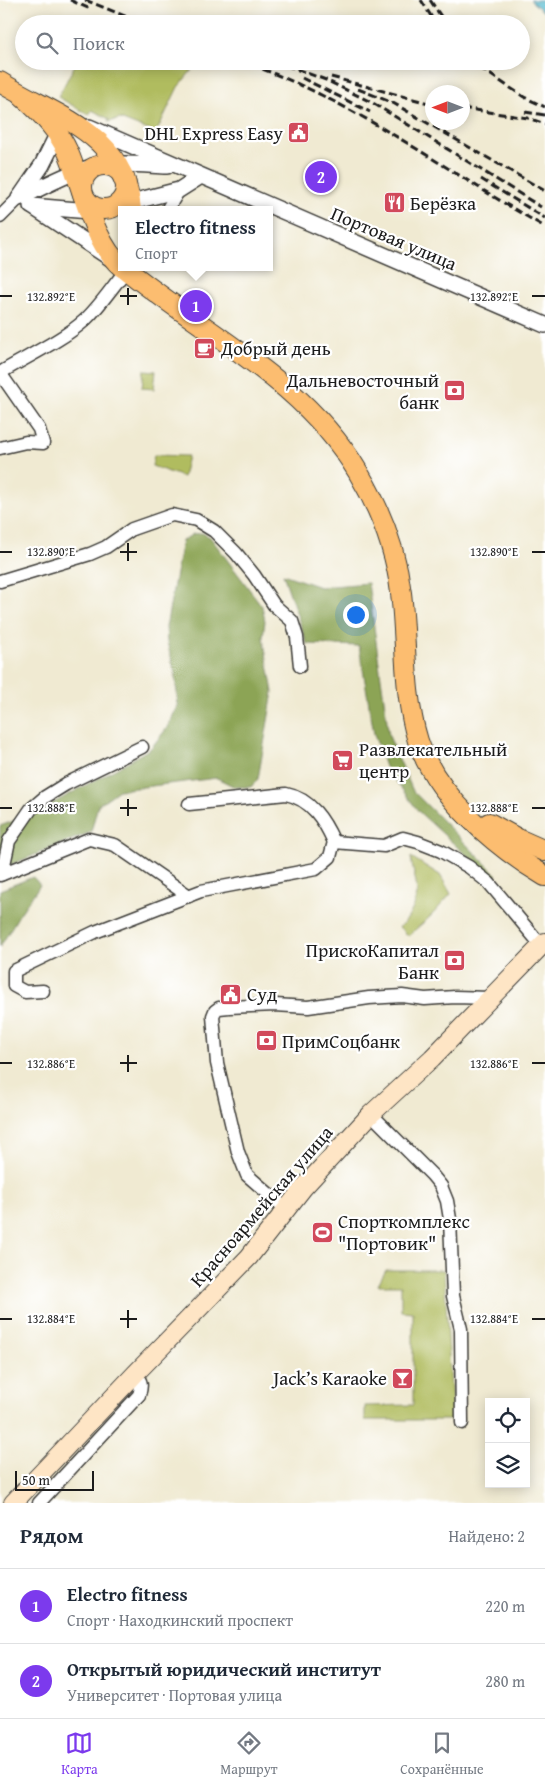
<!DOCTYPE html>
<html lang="ru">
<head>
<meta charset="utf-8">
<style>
  :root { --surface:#fff; --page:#f6f6f7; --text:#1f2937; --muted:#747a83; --line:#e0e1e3; --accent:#7c3aed }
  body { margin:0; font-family:"Gentium Book Plus",serif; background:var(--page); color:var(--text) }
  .controls { position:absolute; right:15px; bottom:15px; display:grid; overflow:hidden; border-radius:0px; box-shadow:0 2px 12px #0003 }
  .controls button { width:45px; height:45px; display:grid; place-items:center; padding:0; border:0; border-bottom:1px solid var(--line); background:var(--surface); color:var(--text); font:25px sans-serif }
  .compass { position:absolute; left:425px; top:85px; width:45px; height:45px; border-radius:50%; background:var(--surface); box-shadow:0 2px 12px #0003; rotate:270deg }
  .scale { position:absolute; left:15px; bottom:12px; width:79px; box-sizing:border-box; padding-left:5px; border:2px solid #1c1c1c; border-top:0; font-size:14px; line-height:18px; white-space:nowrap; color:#1c1c1c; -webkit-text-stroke:4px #fff; paint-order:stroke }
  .you { position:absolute; left:355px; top:614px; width:18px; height:18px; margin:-12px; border:4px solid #fff; border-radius:50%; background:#1a73e8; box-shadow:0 0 0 8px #1a73e833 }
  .badge { display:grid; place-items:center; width:32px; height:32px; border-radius:50%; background:var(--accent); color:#fff; font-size:16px; font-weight:700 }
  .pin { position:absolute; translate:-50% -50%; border:2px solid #fff; box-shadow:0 1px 5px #0006 }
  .popup { position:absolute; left:118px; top:206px; width:155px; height:65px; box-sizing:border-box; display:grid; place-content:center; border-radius:0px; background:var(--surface); filter:drop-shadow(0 1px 4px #0005); font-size:16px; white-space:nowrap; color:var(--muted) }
  .popup b { font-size:19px; color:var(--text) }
  .popup::after { content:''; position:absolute; left:50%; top:100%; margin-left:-10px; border:10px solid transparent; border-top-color:var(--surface) }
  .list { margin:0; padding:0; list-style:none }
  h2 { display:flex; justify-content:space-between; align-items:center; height:65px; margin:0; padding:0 20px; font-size:21px }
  h2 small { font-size:16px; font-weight:400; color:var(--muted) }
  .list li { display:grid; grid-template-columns:32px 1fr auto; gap:15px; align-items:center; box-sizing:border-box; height:75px; padding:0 20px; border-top:1px solid var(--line) }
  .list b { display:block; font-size:19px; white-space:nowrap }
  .list p { margin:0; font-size:16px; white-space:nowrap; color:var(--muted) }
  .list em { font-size:16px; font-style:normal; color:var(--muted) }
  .icon { flex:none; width:28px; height:28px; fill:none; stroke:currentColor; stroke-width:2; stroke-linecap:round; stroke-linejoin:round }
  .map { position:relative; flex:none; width:545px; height:1503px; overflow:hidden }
  .search { position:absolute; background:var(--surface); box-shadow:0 2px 12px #0003; left:15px; right:15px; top:15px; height:55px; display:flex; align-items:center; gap:12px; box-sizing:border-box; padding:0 18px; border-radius:28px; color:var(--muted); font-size:19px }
  .sheet { height:215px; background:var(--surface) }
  nav { display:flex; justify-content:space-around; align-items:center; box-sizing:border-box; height:70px; border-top:1px solid var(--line); background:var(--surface); font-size:14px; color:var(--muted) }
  nav a { display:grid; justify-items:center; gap:2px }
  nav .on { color:var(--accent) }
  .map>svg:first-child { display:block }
  .green { fill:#b0bc5e; stroke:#666c3d }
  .forest { fill:#8ca455; stroke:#546038 }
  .water { fill:#4fb8cd; stroke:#366a74 }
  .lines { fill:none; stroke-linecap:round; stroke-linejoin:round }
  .minor-casing { stroke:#3c3b37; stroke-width:15 }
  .tertiary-casing { stroke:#3c3b37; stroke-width:18 }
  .secondary-casing { stroke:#3c3b37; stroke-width:20 }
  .primary-casing { stroke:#3c3b37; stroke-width:22 }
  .minor { stroke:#fff; stroke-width:12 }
  .tertiary { stroke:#fff; stroke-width:15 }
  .secondary { stroke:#fee5c5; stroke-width:18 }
  .primary { stroke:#fcbd6f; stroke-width:20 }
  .rail { stroke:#1c1c1c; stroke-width:3; stroke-dasharray:8 4; stroke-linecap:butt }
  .ticks { fill:none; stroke:#1c1c1c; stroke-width:2 }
  .labels { text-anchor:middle; stroke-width:4.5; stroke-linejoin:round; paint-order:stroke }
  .poi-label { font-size:19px; fill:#1c1c1c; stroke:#fff; text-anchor:start }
  .street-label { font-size:19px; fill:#1c1c1c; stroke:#fff }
  .ticks-label { font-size:12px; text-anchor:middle; fill:#1c1c1c; stroke:#fff; stroke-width:4.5; stroke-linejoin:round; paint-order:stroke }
</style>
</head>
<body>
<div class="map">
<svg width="545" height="1503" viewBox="0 0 545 1503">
  <rect width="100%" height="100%" fill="#fff"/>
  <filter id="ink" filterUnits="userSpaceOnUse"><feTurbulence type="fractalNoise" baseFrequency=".02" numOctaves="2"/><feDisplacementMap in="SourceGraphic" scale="10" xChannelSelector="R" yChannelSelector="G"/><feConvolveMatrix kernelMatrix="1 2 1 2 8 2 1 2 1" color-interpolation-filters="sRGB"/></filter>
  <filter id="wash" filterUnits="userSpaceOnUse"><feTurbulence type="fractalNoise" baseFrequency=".0096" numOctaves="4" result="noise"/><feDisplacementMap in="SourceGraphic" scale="20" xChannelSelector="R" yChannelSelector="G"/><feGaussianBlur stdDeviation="1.12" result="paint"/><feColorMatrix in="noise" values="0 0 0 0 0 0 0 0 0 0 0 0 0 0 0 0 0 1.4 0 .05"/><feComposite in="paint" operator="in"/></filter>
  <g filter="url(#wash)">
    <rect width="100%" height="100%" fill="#f0ead2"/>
    <g class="green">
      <path d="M77 61H174L192 70 178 87 156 133 120 119 108 122 109 119 92 110 89 115 58 97Z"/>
      <path d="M144 370 156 371 154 389 142 388Z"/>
      <path d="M154 455 188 456 183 477 152 466Z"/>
      <path d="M411 857 440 875 451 894 431 916 408 936 399 927C405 923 408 918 411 912 423 890 413 879 411 857Z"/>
      <path d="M386 1270H444L453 1420H365V1406L413 1405V1312L401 1311V1285H378Z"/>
    </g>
    <g class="forest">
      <path d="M202 533 210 537 262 606 265 621 263 637 273 692 258 779 251 787H235L217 778 119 790 98 805 91 832 0 869V826L35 813 119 767 151 748 167 728 178 705 175 674 167 642 166 627 182 541 193 534Z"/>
      <path d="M283 574 320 587 368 583 389 736 413 791 497 875 490 877 419 812 385 767 374 734 359 646 307 644Z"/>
      <path d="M33 877 40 885 19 915 0 947V890Z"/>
    </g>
    <path class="water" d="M530 0H545V13Z"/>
  </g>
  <g filter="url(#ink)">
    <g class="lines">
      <defs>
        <g id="minor">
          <path d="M167 210 179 190"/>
          <path d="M0 217 19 198"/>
          <path d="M0 373C26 357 63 340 85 320 102 304 114 284 129 267"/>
          <path d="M0 373 39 429 43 443 26 442 0 448"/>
          <path d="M0 581 90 554 106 547 132 529 172 515 196 520 214 531 236 553 254 575 274 605 292 621 297 637 300 666"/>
          <path d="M189 804 286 794C311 799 324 820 334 842"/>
          <path d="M334 842 384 846 403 838 418 842 441 851 469 867 489 883 541 945"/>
          <path d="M2 874 9 841 31 809 45 797 66 784 142 747"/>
          <path d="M0 875 89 839 115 845 189 896"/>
          <path d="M43 991 25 992 14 986V971L95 932 201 891 316 869 330 857 334 842"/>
          <path d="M371 1114 432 1175 441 1186 447 1201 450 1219 453 1296 461 1329 462 1423"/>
          <path d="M286 1209 247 1175 238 1152 217 1063 213 1016 215 1011 219 1008 229 1007 275 1005 308 1007 369 998 402 996 425 999 455 997 490 998"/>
          <path d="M39 1503 139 1395C142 1386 142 1381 135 1374"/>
        </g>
        <g id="tertiary">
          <path d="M89 127 545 325"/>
          <path d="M20 197 42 165 58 133"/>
          <path d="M19 198C44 187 70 171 97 166 120 162 144 165 167 166"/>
          <path d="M31 206 89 211 108 208 179 190 201 176"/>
          <path d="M33 207 110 258"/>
        </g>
        <path id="secondary" d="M13 1503 135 1374 249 1257 303 1188 371 1114 432 1058 545 942"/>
        <g id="primary">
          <path d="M0 82C56 117 124 132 131 210"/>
          <path d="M22 96C41 112 58 130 68 152 83 187 93 243 122 267"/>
          <circle cx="104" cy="187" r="22"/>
          <path d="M123 267C203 333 303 379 358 472 380 509 396 550 401 593 407 642 403 693 418 741 436 796 496 847 545 876"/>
          <path d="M489 823 518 839 545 851"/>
        </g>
      </defs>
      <use href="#minor" class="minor-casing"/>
      <use href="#tertiary" class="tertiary-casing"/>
      <use href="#secondary" class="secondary-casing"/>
      <use href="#primary" class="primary-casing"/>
      <use href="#minor" class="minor"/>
      <use href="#tertiary" class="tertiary"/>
      <use href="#secondary" class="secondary"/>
      <use href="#primary" class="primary"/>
      <g class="rail">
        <path d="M70 0 90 9"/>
        <path d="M85 0 145 24"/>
        <path d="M421 0 436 24"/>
        <path d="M430 0 446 24"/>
        <path d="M240 61C351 98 444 170 545 227"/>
        <path d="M274 61 326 80 373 103 541 207"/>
        <path d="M470 61 524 97 545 107"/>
        <path d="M331 77 432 104"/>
        <path d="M302 78 370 112"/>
        <path d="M358 89 393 103 545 191"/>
        <path d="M462 108 528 118 545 124"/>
        <path d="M525 112 545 115"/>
        <path d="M481 179 545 218"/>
      </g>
    </g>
  </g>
  <path class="ticks" d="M128 288V305M0 296H12M120 296H137M532 296H545M128 543V561M0 552H12M120 552H137M532 552H545M128 799V816M0 808H12M120 808H137M532 808H545M128 1055V1072M0 1063H12M120 1063H137M532 1063H545M128 1310V1328M0 1319H12M120 1319H137M532 1319H545"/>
  <defs>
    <symbol id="civic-square" viewBox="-11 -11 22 22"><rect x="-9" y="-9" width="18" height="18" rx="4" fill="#d1495b" stroke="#fff"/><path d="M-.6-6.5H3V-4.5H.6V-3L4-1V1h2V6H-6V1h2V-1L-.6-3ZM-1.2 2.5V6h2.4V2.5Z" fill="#fff"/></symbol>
    <symbol id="restaurant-square" viewBox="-11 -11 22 22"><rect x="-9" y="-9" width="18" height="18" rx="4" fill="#d1495b" stroke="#fff"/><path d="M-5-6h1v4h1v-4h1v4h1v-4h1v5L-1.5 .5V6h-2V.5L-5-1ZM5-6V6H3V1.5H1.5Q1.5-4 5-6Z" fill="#fff"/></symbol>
    <symbol id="cafe-square" viewBox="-11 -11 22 22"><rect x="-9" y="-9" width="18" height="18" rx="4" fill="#d1495b" stroke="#fff"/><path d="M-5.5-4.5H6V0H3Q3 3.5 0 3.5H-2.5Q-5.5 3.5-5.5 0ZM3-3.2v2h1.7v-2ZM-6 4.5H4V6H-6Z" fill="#fff"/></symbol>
    <symbol id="bank-square" viewBox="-11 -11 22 22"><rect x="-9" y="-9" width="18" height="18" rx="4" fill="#d1495b" stroke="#fff"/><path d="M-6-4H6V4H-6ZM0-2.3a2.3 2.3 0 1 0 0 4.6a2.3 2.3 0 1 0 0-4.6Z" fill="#fff"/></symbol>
    <symbol id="supermarket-square" viewBox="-11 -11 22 22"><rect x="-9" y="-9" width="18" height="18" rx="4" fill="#d1495b" stroke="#fff"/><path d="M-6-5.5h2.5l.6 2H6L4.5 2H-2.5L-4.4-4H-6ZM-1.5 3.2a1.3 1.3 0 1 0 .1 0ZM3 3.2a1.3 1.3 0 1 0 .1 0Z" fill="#fff"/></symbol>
    <symbol id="stadium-square" viewBox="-11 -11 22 22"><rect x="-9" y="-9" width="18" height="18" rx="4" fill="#d1495b" stroke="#fff"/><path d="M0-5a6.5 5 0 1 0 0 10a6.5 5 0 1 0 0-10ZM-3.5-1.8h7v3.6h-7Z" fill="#fff"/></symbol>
    <symbol id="bar-square" viewBox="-11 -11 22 22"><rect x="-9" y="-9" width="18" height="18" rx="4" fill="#d1495b" stroke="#fff"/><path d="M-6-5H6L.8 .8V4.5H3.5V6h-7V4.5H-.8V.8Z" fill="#fff"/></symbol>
  </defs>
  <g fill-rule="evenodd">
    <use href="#civic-square" x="286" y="120" width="25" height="25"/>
    <use href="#restaurant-square" x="382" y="190" width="25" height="25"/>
    <use href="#cafe-square" x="192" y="336" width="25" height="25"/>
    <use href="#bank-square" x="442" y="378" width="25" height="25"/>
    <use href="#supermarket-square" x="330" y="748" width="25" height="25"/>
    <use href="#bank-square" x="442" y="948" width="25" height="25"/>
    <use href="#civic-square" x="218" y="982" width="25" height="25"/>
    <use href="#bank-square" x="254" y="1028" width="25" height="25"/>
    <use href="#stadium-square" x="310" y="1220" width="25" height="25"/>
    <use href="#bar-square" x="390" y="1366" width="25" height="25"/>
  </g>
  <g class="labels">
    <g class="poi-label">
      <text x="283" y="140" text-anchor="end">DHL Express Easy</text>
      <text x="410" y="210">Берёзка</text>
      <text x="221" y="355">Добрый день</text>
      <text x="439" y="387" text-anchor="end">Дальневосточный<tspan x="439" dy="22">банк</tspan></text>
      <text x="359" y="756">Развлекательный<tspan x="359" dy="22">центр</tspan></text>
      <text x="439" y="957" text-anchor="end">ПрискоКапитал<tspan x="439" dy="22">Банк</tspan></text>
      <text x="247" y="1001">Суд</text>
      <text x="282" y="1048">ПримСоцбанк</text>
      <text x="338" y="1228">Спорткомплекс<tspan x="338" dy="22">"Портовик"</tspan></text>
      <text x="387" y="1385" text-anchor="end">Jack’s Karaoke</text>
    </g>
    <g class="street-label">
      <text transform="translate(394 238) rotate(23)" y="7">Портовая улица</text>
      <text transform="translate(261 1206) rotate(-49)" y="7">Красноармейская улица</text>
    </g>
  </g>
  <g class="ticks-label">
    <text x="494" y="301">132.892°E</text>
    <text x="51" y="301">132.892°E</text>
    <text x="494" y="556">132.890°E</text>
    <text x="51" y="556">132.890°E</text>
    <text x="494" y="812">132.888°E</text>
    <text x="51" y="812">132.888°E</text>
    <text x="494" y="1068">132.886°E</text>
    <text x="51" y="1068">132.886°E</text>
    <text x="51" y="1323">132.884°E</text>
    <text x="494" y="1323">132.884°E</text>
  </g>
</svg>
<div class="controls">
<button><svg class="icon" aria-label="locate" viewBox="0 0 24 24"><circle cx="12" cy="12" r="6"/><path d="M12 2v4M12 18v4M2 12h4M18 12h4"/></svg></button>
<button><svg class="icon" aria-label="layers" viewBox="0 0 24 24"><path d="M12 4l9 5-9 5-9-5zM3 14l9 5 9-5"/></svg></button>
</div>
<svg class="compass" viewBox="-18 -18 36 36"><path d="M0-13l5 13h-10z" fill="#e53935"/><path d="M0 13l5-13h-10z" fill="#747a83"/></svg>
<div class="scale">50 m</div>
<div class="you"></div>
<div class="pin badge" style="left:196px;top:306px">1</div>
<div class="popup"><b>Electro fitness</b>Спорт</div>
<div class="pin badge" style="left:321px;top:177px">2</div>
<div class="search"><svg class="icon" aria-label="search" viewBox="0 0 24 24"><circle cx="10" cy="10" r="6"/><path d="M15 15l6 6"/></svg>Поиск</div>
</div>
<section class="sheet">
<h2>Рядом<small>Найдено: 2</small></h2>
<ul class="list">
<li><span class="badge">1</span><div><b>Electro fitness</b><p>Спорт · Находкинский проспект</p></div><em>220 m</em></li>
<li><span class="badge">2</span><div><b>Открытый юридический институт</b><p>Университет · Портовая улица</p></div><em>280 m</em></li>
</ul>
</section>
<nav>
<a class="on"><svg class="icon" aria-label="map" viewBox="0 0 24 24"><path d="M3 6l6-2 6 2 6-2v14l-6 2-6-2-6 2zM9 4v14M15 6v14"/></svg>Карта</a>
<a><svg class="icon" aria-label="directions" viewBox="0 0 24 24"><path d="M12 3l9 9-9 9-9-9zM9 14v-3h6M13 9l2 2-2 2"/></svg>Маршрут</a>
<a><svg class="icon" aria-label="saved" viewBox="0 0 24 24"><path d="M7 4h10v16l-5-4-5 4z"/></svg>Сохранённые</a>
</nav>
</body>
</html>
